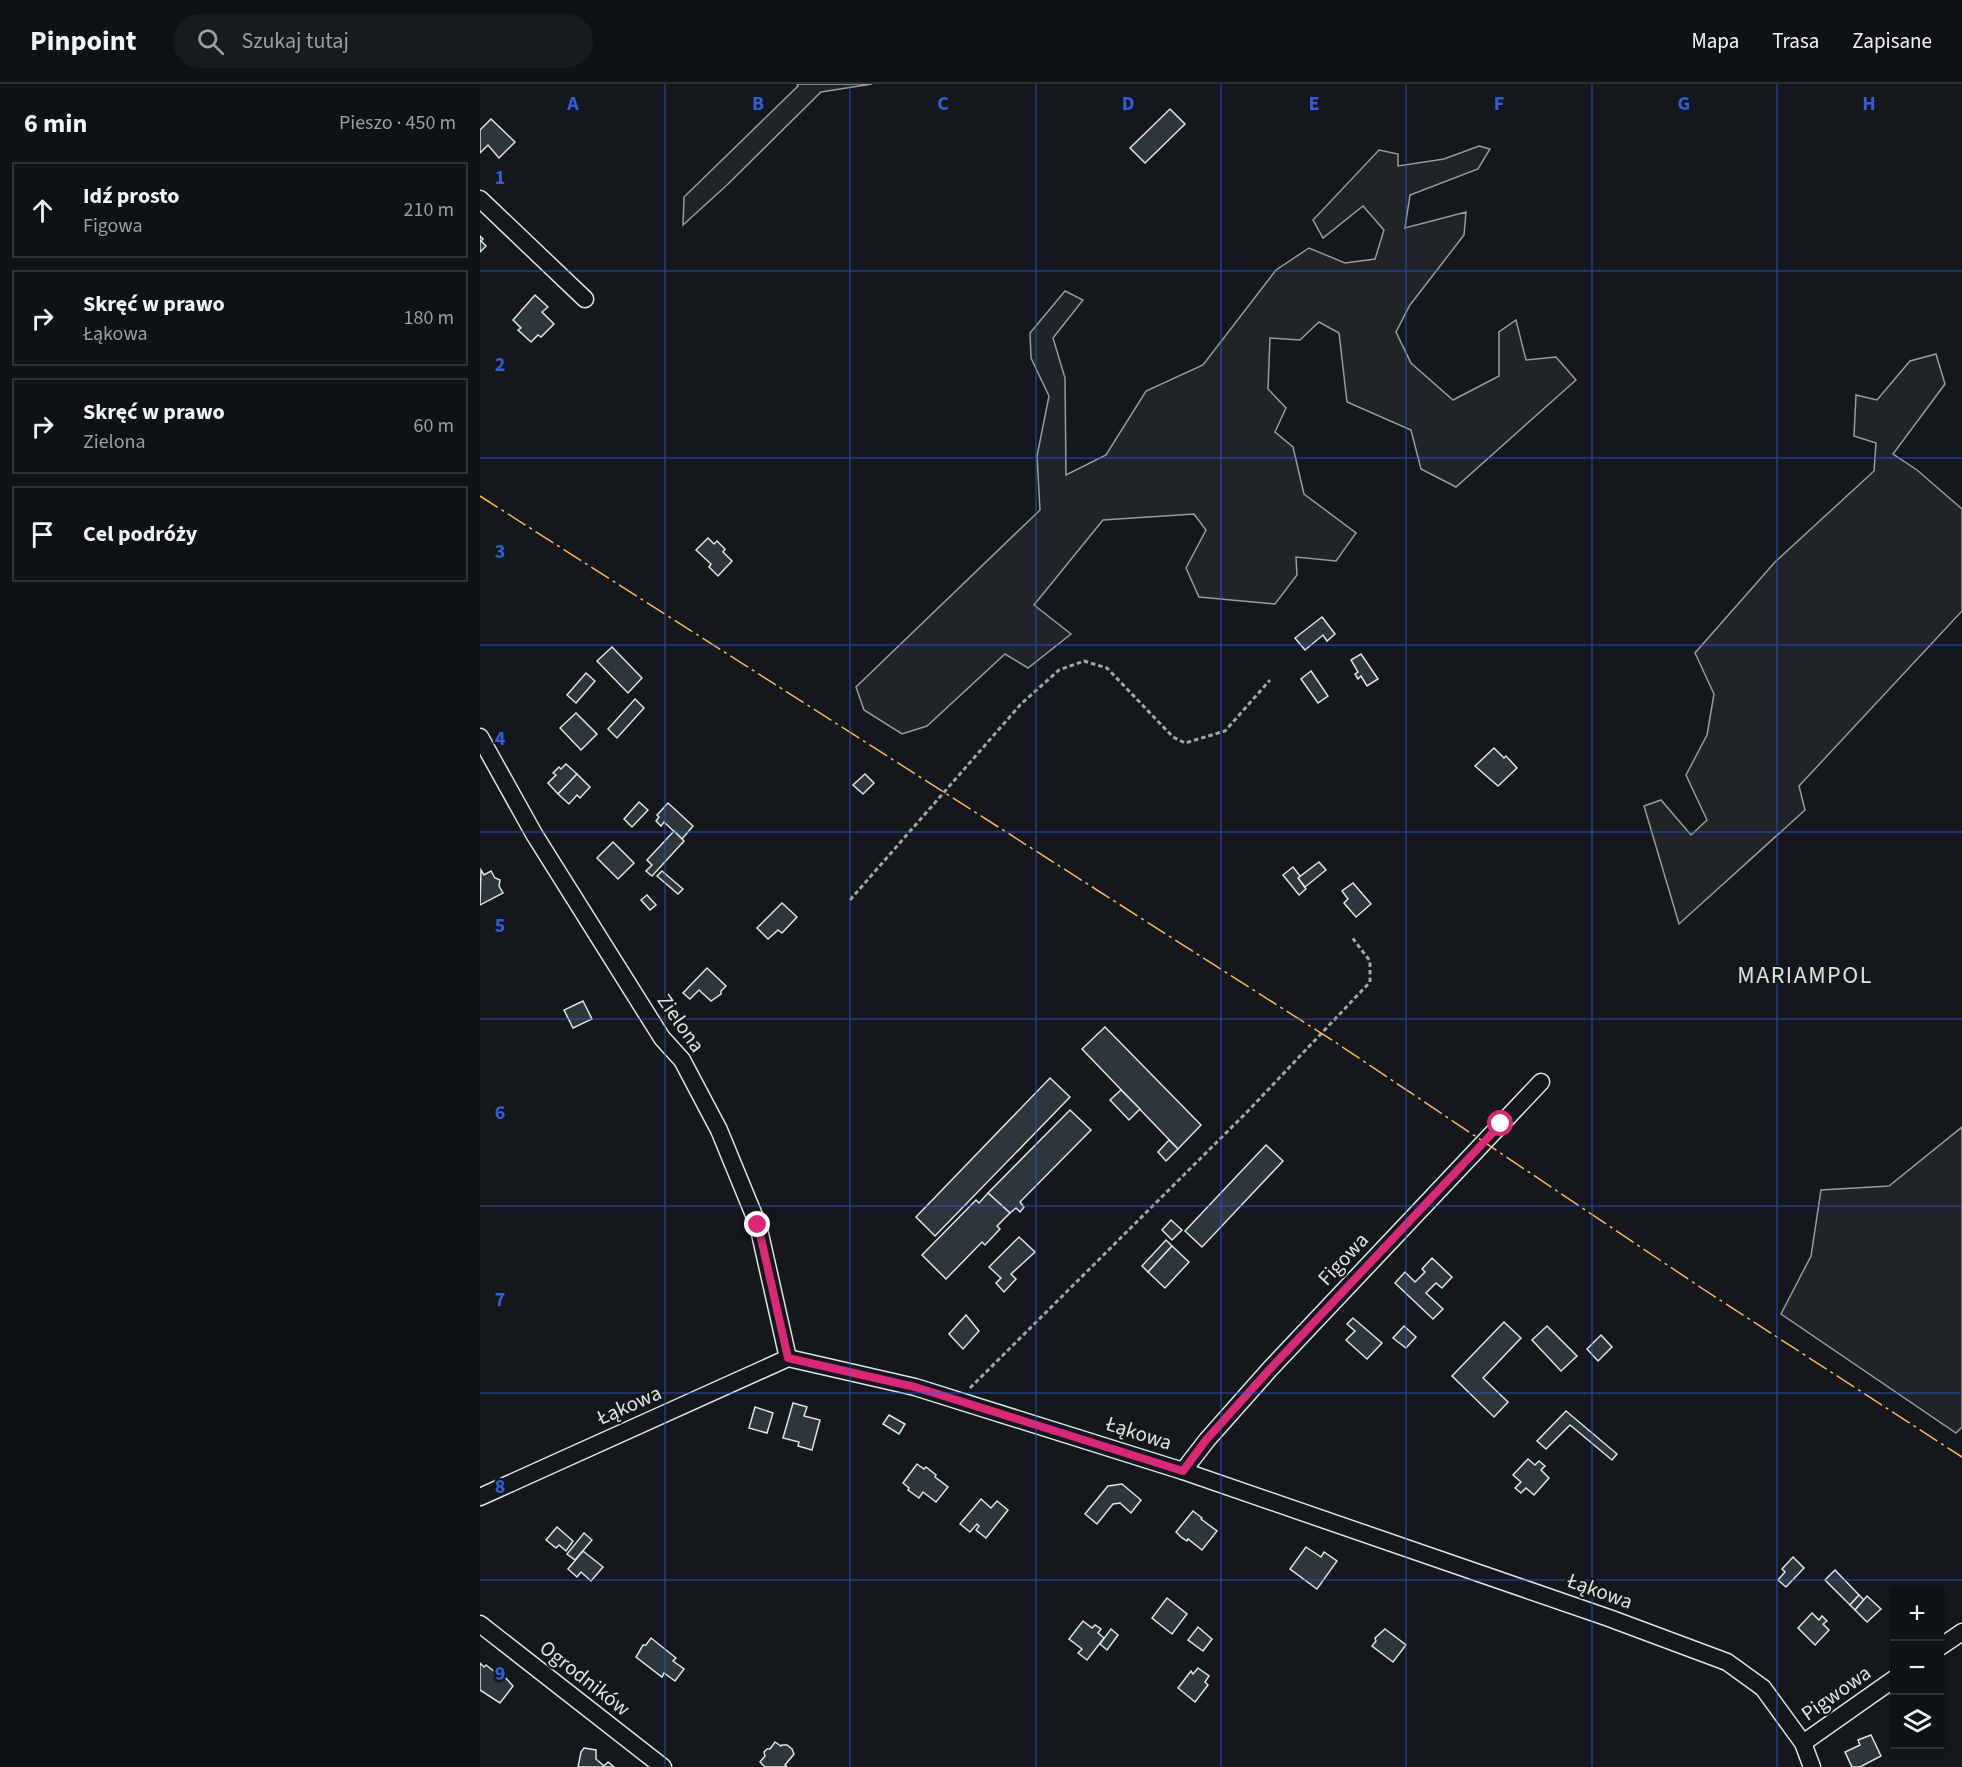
<!DOCTYPE html>
<html lang="pl">
<head>
<meta charset="utf-8">
<style>
  :root { --surface:#0f1215; --page:#181b1e; --text:#f1f3f6; --muted:#9b9ea0; --line:#2f3234 }
  body { margin:0; font-family:"Source Sans 3",sans-serif; background:var(--page); color:var(--text) }
  .controls { position:absolute; right:18px; bottom:18px; display:grid; overflow:hidden; border-radius:0px; box-shadow:0 2px 4px #0004 }
  .controls button { width:54px; height:54px; display:grid; place-items:center; padding:0; border:0; border-bottom:2px solid var(--line); background:var(--surface); color:var(--text); font:30px sans-serif }
  .stop { position:absolute; width:18px; height:18px; margin:-14px; border:4px solid #db2777; border-radius:50%; background:#fff }
  .stop.end { background:#db2777; border-color:#fff; box-shadow:0 2px 6px #0008 }
  .list { margin:0; padding:0; list-style:none }
  h2 { display:flex; justify-content:space-between; align-items:center; height:78px; margin:0; padding:0 24px; font-size:26px }
  h2 small { font-size:20px; font-weight:400; color:var(--muted) }
  .list li { display:grid; grid-template-columns:39px 1fr auto; gap:18px; align-items:center; box-sizing:border-box; height:96px; margin:0 12px 12px; padding:0 12px; border:2px solid var(--line); border-radius:0px }
  .list b { display:block; font-size:22px; white-space:nowrap }
  .list p { margin:0; font-size:20px; white-space:nowrap; color:var(--muted) }
  .list em { font-size:20px; font-style:normal; color:var(--muted) }
  .icon { flex:none; width:33px; height:33px; fill:none; stroke:currentColor; stroke-width:2; stroke-linecap:round; stroke-linejoin:round }
  .map { position:relative; flex:none; width:1482px; height:1683px; overflow:hidden }
  header { display:flex; align-items:center; gap:36px; box-sizing:border-box; height:84px; padding:0 30px; background:var(--surface); border-bottom:2px solid var(--line) }
  header strong { font-size:28px }
  nav { display:flex; gap:33px; margin-inline-start:auto; font-size:21px }
  .search { width:420px; height:54px; background:var(--page); display:flex; align-items:center; gap:15px; box-sizing:border-box; padding:0 21px; border-radius:33px; color:var(--muted); font-size:22px }
  main { display:flex }
  aside { flex:1; background:var(--surface) }
  .map>svg:first-child { display:block }
  .green { fill:#202428; stroke:#939e99; stroke-width:1.5 }
  .building { fill:#2c363c; stroke:#d8e6dc; stroke-width:1.5 }
  .lines { fill:none; stroke-linecap:round; stroke-linejoin:round }
  .minor-casing { stroke:#d8e6dc; stroke-width:19 }
  .path { stroke:#9da8a2; stroke-width:3; stroke-dasharray:4.5 3; stroke-linecap:butt }
  .minor { stroke:#14181c; stroke-width:16 }
  .power { stroke:#ffb74d; stroke-width:1.5; stroke-dasharray:21 4.5 3 4.5; stroke-linecap:butt }
  .route { stroke:#db2777; stroke-width:8 }
  .grid { fill:none; stroke:#305dd8; stroke-width:1.5; stroke-opacity:0.55 }
  .labels { text-anchor:middle; stroke-width:4.5; stroke-linejoin:round; paint-order:stroke }
  .street-label { font-size:21px; fill:#d8e6dc; stroke:#14181c }
  .quarter-label { font-size:24px; letter-spacing:1.5px; fill:#d8e6dc; stroke:#14181c }
  .grid-label { font-size:20px; text-anchor:middle; font-weight:bold; fill:#305dd8; stroke:#14181c; stroke-width:4.5; stroke-linejoin:round; paint-order:stroke }
</style>
</head>
<body>
<header>
<strong>Pinpoint</strong>
<div class="search"><svg class="icon" aria-label="search" viewBox="0 0 24 24"><circle cx="10" cy="10" r="6"/><path d="M15 15l6 6"/></svg>Szukaj tutaj</div>
<nav><a>Mapa</a><a>Trasa</a><a>Zapisane</a></nav>
</header>
<main>
<aside>
<h2>6 min<small>Pieszo · 450 m</small></h2>
<ul class="list">
<li><svg class="icon" aria-label="ahead" viewBox="0 0 24 24"><path d="M12 20V5M6 11l6-6 6 6"/></svg><div><b>Idź prosto</b><p>Figowa</p></div><em>210 m</em></li>
<li><svg class="icon" aria-label="right" viewBox="0 0 24 24"><path d="M7 20v-9h11M14 6l5 5-5 5"/></svg><div><b>Skręć w prawo</b><p>Łąkowa</p></div><em>180 m</em></li>
<li><svg class="icon" aria-label="right" viewBox="0 0 24 24"><path d="M7 20v-9h11M14 6l5 5-5 5"/></svg><div><b>Skręć w prawo</b><p>Zielona</p></div><em>60 m</em></li>
<li><svg class="icon" aria-label="arrive" viewBox="0 0 24 24"><path d="M6 21V4h12l-3 4 3 4H6"/></svg><div><b>Cel podróży</b></div></li>
</ul>
</aside>
<div class="map">
<svg width="1482" height="1683" viewBox="0 0 1482 1683">
  <rect width="100%" height="100%" fill="#14181c"/>
  <g class="green">
    <path d="M317 0H392L341 8 248 100 203 141 204 113 318 2Z"/>
    <path d="M999 62 1010 65 998 85 930 111 925 144 986 128 984 151 930 221 916 248 931 279 973 316 1019 292V248L1036 236 1046 276 1076 273 1096 296 976 403 941 385 931 346 867 318 859 249 839 238 820 256 790 254 788 305 806 324 795 348 813 363 824 410 876 449 856 477 816 473 817 491 795 520 719 513 706 484 726 446 714 430 623 436 554 521 591 550 548 584 525 570 447 642 422 650 384 626 376 603 560 426 557 372 569 312 551 274 550 249 585 207 603 216 573 254 585 294 586 391 626 371 666 307 723 281 796 186 829 164 865 179 895 175 904 146 883 122 843 154 833 136 899 66 918 70V82L964 75Z"/>
    <path d="M1456 270 1465 300 1413 370 1437 386 1482 425V527L1319 702 1325 726 1199 840 1164 722 1181 716 1211 751 1227 736 1206 691 1227 651 1234 610 1215 569 1295 478 1394 387 1396 359 1374 352 1376 311 1397 316 1430 277Z"/>
    <path d="M1482 1043V1343L1476 1349 1301 1230 1331 1172 1341 1106 1409 1102Z"/>
  </g>
  <g class="building">
    <path d="M690 25 705 40 665 79 650 64Z"/>
    <path d="M11 35 35 58 19 74 8 61 0 69V46Z"/>
    <path d="M0 152 3 155 1 157 6 162 0 168Z"/>
    <path d="M55 211 68 223 62 228 74 240 61 253 58 251 51 258 38 246 41 244 33 236Z"/>
    <path d="M228 454 234 460 237 457 245 465 243 468 252 477 238 492 229 483 231 480 216 466Z"/>
    <path d="M842 533 855 550 847 557 843 551 825 566 815 554Z"/>
    <path d="M132 563 162 594 148 609 117 577Z"/>
    <path d="M881 570 898 595 887 602 881 592 878 595 875 590 878 588 871 576Z"/>
    <path d="M831 587 848 612 838 619 821 595Z"/>
    <path d="M106 589 115 597 96 619 87 611Z"/>
    <path d="M155 615 164 624 137 654 128 645Z"/>
    <path d="M96 629 117 650 101 666 80 644Z"/>
    <path d="M1014 664 1024 674 1026 672 1037 684 1018 702 995 682Z"/>
    <path d="M86 680 97 690 78 710 68 699 76 691 73 689 79 683 81 685Z"/>
    <path d="M97 690 110 703 100 714 97 711 89 720 78 710Z"/>
    <path d="M385 690 394 699 383 710 373 701Z"/>
    <path d="M159 718 168 726 152 743 144 735Z"/>
    <path d="M188 719 213 742 202 755 184 738 181 742 176 737 179 733 177 731Z"/>
    <path d="M194 747 204 757 172 792 166 787 172 781 167 776Z"/>
    <path d="M133 758 154 779 138 795 117 774Z"/>
    <path d="M839 778 846 786 825 803 818 794Z"/>
    <path d="M813 783 820 792 818 794 826 805 819 811 803 791Z"/>
    <path d="M1 786 4 791 11 787 15 794 20 796 19 802 23 809 0 821Z"/>
    <path d="M182 787 203 805 198 810 177 792Z"/>
    <path d="M873 799 891 820 876 833 864 819 868 815 862 807Z"/>
    <path d="M167 811 176 821 170 826 161 816Z"/>
    <path d="M302 819 317 833 302 849 298 846 288 855 277 844Z"/>
    <path d="M227 884 246 902 241 907V910L231 917 219 906 210 915 203 909Z"/>
    <path d="M103 917 112 935 93 944 84 926Z"/>
    <path d="M625 943 721 1041 698 1065 602 965Z"/>
    <path d="M570 994 590 1013 455 1152 436 1133Z"/>
    <path d="M641 1006 660 1025 649 1036 630 1016Z"/>
    <path d="M590 1026 611 1046 540 1118 544 1123 540 1128 536 1124 530 1129 508 1109Z"/>
    <path d="M689 1056 698 1065 686 1077 678 1068Z"/>
    <path d="M786 1061 803 1077 722 1163 705 1147Z"/>
    <path d="M508 1109 530 1129 517 1142 520 1145 505 1161 502 1158 466 1195 442 1171 496 1116 499 1119Z"/>
    <path d="M691 1136 702 1146 692 1156 682 1146Z"/>
    <path d="M539 1153 555 1168 531 1190 536 1195 524 1208 516 1199 521 1194 509 1183Z"/>
    <path d="M686 1156 692 1162 668 1188 662 1182Z"/>
    <path d="M692 1162 709 1178 685 1204 668 1188Z"/>
    <path d="M952 1174 972 1193 962 1204 956 1199 946 1209 963 1225 953 1235 915 1199 925 1188 935 1198 945 1188 942 1185Z"/>
    <path d="M486 1231 499 1247 483 1265 469 1250Z"/>
    <path d="M873 1234 902 1259 887 1275 866 1256 875 1247 867 1240Z"/>
    <path d="M1024 1238 1041 1254 1003 1294 1028 1318 1014 1333 972 1292Z"/>
    <path d="M924 1242 936 1253 926 1264 913 1254Z"/>
    <path d="M1067 1242 1097 1272 1081 1287 1052 1256Z"/>
    <path d="M1121 1251 1132 1263 1118 1277 1107 1265Z"/>
    <path d="M313 1319 327 1323 324 1332 340 1336 332 1366 318 1362 319 1358 303 1354Z"/>
    <path d="M275 1323 293 1329 287 1349 269 1344Z"/>
    <path d="M1086 1327 1137 1370 1132 1376 1090 1341 1066 1365 1057 1357Z"/>
    <path d="M409 1331 425 1340 419 1350 403 1340Z"/>
    <path d="M1048 1375 1055 1381 1059 1377 1065 1382 1061 1386 1069 1394 1054 1411 1046 1404 1041 1409 1035 1404 1041 1398 1033 1391Z"/>
    <path d="M437 1380 444 1385 446 1383 456 1391 455 1393 468 1403 456 1418 443 1408 439 1414 428 1406 429 1404 423 1399Z"/>
    <path d="M642 1400 661 1416 651 1429 640 1419 633 1420 617 1440 605 1430 628 1402Z"/>
    <path d="M501 1415 511 1424 517 1417 528 1426 506 1454 496 1446 499 1442 497 1440 490 1448 480 1440Z"/>
    <path d="M713 1427 722 1434 721 1435 737 1447 722 1466 708 1455 707 1457 702 1454 696 1448Z"/>
    <path d="M77 1443 93 1457 86 1467 79 1461 76 1464 66 1456Z"/>
    <path d="M104 1449 112 1456 95 1476 87 1470Z"/>
    <path d="M826 1463 841 1473 844 1468 857 1477 837 1505 810 1485Z"/>
    <path d="M103 1467 123 1483 111 1497 101 1488 97 1493 88 1485Z"/>
    <path d="M1313 1473 1324 1484 1306 1503 1298 1496 1305 1488 1302 1485Z"/>
    <path d="M1355 1486 1379 1511 1370 1521 1345 1496Z"/>
    <path d="M1379 1511 1384 1516 1375 1526 1370 1521Z"/>
    <path d="M1387 1512 1401 1525 1387 1538 1375 1526Z"/>
    <path d="M687 1514 707 1530 692 1550 672 1534Z"/>
    <path d="M1332 1529 1339 1536 1342 1532 1347 1537 1343 1540 1349 1546 1335 1561 1318 1544Z"/>
    <path d="M603 1537 612 1544 615 1541 621 1545 618 1549 624 1554 607 1576 598 1569 602 1565 589 1555Z"/>
    <path d="M718 1543 732 1555 723 1567 708 1556Z"/>
    <path d="M631 1545 638 1551 627 1566 620 1560Z"/>
    <path d="M905 1545 926 1561 913 1578 892 1562 896 1557 895 1554Z"/>
    <path d="M171 1554 196 1574 193 1577 204 1585 195 1597 184 1589 182 1593 156 1573 163 1561H166Z"/>
    <path d="M0 1579 4 1583 6 1581 20 1592 22 1590 33 1602 20 1619 0 1606Z"/>
    <path d="M718 1584 729 1592 725 1598 728 1601 715 1618 698 1604 711 1587 713 1590Z"/>
    <path d="M1391 1651 1401 1672 1380 1683H1372L1365 1668 1380 1661 1378 1656Z"/>
    <path d="M295 1658 301 1662 302 1661H307L312 1665 314 1670 305 1681 307 1683H285L280 1678 285 1672 284 1668 287 1665H290Z"/>
    <path d="M104 1664 116 1666V1675L124 1682 128 1678 134 1683H98L101 1668Z"/>
  </g>
  <g class="lines">
    <defs>
      <g id="minor">
        <path d="M0 115 105 215"/>
        <path d="M0 653 54 750 182 954 202 976 239 1046 278 1141 308 1274"/>
        <path d="M703 1387 727 1356 789 1286 1061 998"/>
        <path d="M0 1413 308 1274 435 1303 703 1387 1129 1534 1247 1578 1283 1604 1323 1659 1332 1683"/>
        <path d="M0 1540 183 1683"/>
        <path d="M1460 1563 1482 1548"/>
        <path d="M1323 1659 1414 1595"/>
      </g>
    </defs>
    <use href="#minor" class="minor-casing"/>
    <g class="path">
      <path d="M370 816 541 620 579 586 604 577 627 584 693 653 705 659 745 647 790 596"/>
      <path d="M490 1304 767 1028 890 898V877L871 852"/>
    </g>
    <use href="#minor" class="minor"/>
    <path class="power" d="M0 412 855 958 1226 1207 1482 1373"/>
  </g>
  <g class="lines">
    <path class="route" d="M278 1141 308 1274 435 1303 703 1387 726 1356 789 1286 1021 1040"/>
  </g>
  <path class="grid" d="M185 0V1683M370 0V1683M556 0V1683M741 0V1683M926 0V1683M1112 0V1683M1297 0V1683M0 187H1482M0 374H1482M0 561H1482M0 748H1482M0 935H1482M0 1122H1482M0 1309H1482M0 1496H1482"/>
  <g class="labels">
    <g class="street-label">
      <text transform="translate(201 939) rotate(55)" y="7">Zielona</text>
      <text transform="translate(863 1175) rotate(-47)" y="7">Figowa</text>
      <text transform="translate(149 1321) rotate(-24)" y="7">Łąkowa</text>
      <text transform="translate(659 1349) rotate(18)" y="7">Łąkowa</text>
      <text transform="translate(1120 1507) rotate(20)" y="7">Łąkowa</text>
      <text transform="translate(105 1594) rotate(38)" y="7">Ogrodników</text>
      <text transform="translate(1356 1609) rotate(-35)" y="7">Pigwowa</text>
    </g>
    <g class="quarter-label">
      <text x="1325" y="899">MARIAMPOL</text>
    </g>
  </g>
  <g class="grid-label">
    <text x="93" y="26">A</text>
    <text x="278" y="26">B</text>
    <text x="463" y="26">C</text>
    <text x="648" y="26">D</text>
    <text x="834" y="26">E</text>
    <text x="1019" y="26">F</text>
    <text x="1204" y="26">G</text>
    <text x="1389" y="26">H</text>
    <text x="20" y="100">1</text>
    <text x="20" y="287">2</text>
    <text x="20" y="474">3</text>
    <text x="20" y="661">4</text>
    <text x="20" y="848">5</text>
    <text x="20" y="1035">6</text>
    <text x="20" y="1222">7</text>
    <text x="20" y="1409">8</text>
    <text x="20" y="1596">9</text>
  </g>
</svg>
<div class="controls">
<button>+</button>
<button>−</button>
<button><svg class="icon" aria-label="layers" viewBox="0 0 24 24"><path d="M12 4l9 5-9 5-9-5zM3 14l9 5 9-5"/></svg></button>
</div>
<div class="stop" style="left:1021px;top:1040px"></div>
<div class="stop end" style="left:278px;top:1141px"></div>
</div>
</main>
</body>
</html>
